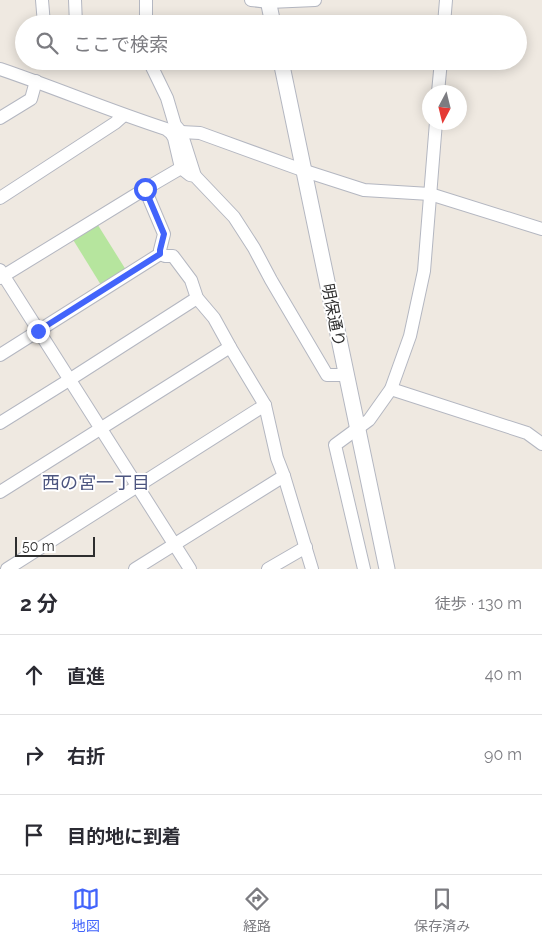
<!DOCTYPE html>
<html lang="ja">
<head>
<meta charset="utf-8">
<style>
  :root { --surface:#fff; --page:#f7f7f7; --text:#2b2b33; --muted:#7c7c81; --line:#e1e1e2; --accent:#4264fb }
  body { margin:0; font-family:Raleway,"Noto Sans JP",sans-serif; background:var(--page); color:var(--text) }
  .compass { position:absolute; left:422px; top:85px; width:45px; height:45px; border-radius:50%; background:var(--surface); box-shadow:0 2px 12px #0003; rotate:187deg }
  .scale { position:absolute; left:15px; bottom:12px; width:80px; box-sizing:border-box; padding-left:5px; border:2px solid #2e2e2e; border-top:0; font-size:14px; line-height:18px; white-space:nowrap; color:#2e2e2e; -webkit-text-stroke:4px #fff; paint-order:stroke }
  .stop { position:absolute; width:15px; height:15px; margin:-11px; border:4px solid #4264fb; border-radius:50%; background:#fff }
  .stop.end { background:#4264fb; border-color:#fff; box-shadow:0 1px 5px #0008 }
  .list { margin:0; padding:0; list-style:none }
  h2 { display:flex; justify-content:space-between; align-items:center; height:65px; margin:0; padding:0 20px; font-size:21px }
  h2 small { font-size:16px; font-weight:400; color:var(--muted) }
  .list li { display:grid; grid-template-columns:32px 1fr auto; gap:15px; align-items:center; box-sizing:border-box; height:80px; padding:0 20px; border-top:1px solid var(--line) }
  .list b { display:block; font-size:19px; white-space:nowrap }
  .list em { font-size:16px; font-style:normal; color:var(--muted) }
  .icon { flex:none; width:28px; height:28px; fill:none; stroke:currentColor; stroke-width:2; stroke-linecap:round; stroke-linejoin:round }
  .map { position:relative; flex:none; width:542px; height:569px; overflow:hidden }
  .search { position:absolute; background:var(--surface); box-shadow:0 2px 12px #0003; left:15px; right:15px; top:15px; height:55px; display:flex; align-items:center; gap:12px; box-sizing:border-box; padding:0 18px; border-radius:28px; color:var(--muted); font-size:19px }
  .sheet { height:305px; background:var(--surface) }
  nav { display:flex; justify-content:space-around; align-items:center; box-sizing:border-box; height:70px; border-top:1px solid var(--line); background:var(--surface); font-size:14px; color:var(--muted) }
  nav a { display:grid; justify-items:center; gap:2px }
  nav .on { color:var(--accent) }
  .map>svg:first-child { display:block }
  .green { fill:#b6e59e }
  .lines { fill:none; stroke-linecap:round; stroke-linejoin:round }
  .minor-casing { stroke:#b4b7c1; stroke-width:14 }
  .tertiary-casing { stroke:#b4b7c1; stroke-width:17 }
  .minor { stroke:#fff; stroke-width:12 }
  .tertiary { stroke:#fff; stroke-width:15 }
  .route { stroke:#4264fb; stroke-width:6 }
  .labels { text-anchor:middle; stroke-width:4; stroke-linejoin:round; paint-order:stroke }
  .street-label { font-size:16px; fill:#2e2e2e; stroke:#fff }
  .neighbourhood-label { font-size:18px; fill:#4d5680; stroke:#fff }
</style>
</head>
<body>
<div class="map">
<svg width="542" height="569" viewBox="0 0 542 569">
  <rect width="100%" height="100%" fill="#efe9e1"/>
  <path class="green" d="M96 222 126 270 101 285 72 238Z"/>
  <g class="lines">
    <defs>
      <g id="minor">
        <path d="M42 0 44 24"/>
        <path d="M75 0 76 24"/>
        <path d="M146 0V24"/>
        <path d="M251 0 269 2 315 0"/>
        <path d="M444 24 446 0"/>
        <path d="M149 61 167 98 175 125 181 132 195 176"/>
        <path d="M340 61 361 63"/>
        <path d="M0 69C56 88 110 111 166 129L171 133 174 138 181 168 190 175 195 176 234 217 254 248 271 280 327 375H346"/>
        <path d="M438 92 441 61"/>
        <path d="M0 118 31 99 36 81"/>
        <path d="M181 132 200 133 305 171 364 190 430 194 542 229"/>
        <path d="M181 168 145 189 164 234 160 250V254L165 256H173L191 280 197 298 214 318 230 347 265 405 277 458 284 476 312 569"/>
        <path d="M0 198 115 123 124 115"/>
        <path d="M0 270 190 569"/>
        <path d="M0 278 145 189"/>
        <path d="M0 355 160 254"/>
        <path d="M391 389 527 433 542 444"/>
        <path d="M0 423 69 380 197 298"/>
        <path d="M0 492 230 347"/>
        <path d="M7 569 265 405"/>
        <path d="M135 569 284 476"/>
        <path d="M268 569 306 547"/>
        <path d="M364 569 335 445 369 420 391 389 410 336 424 271 436 122"/>
      </g>
      <g id="tertiary">
        <path d="M268 0 273 24"/>
        <path d="M281 61 387 569"/>
      </g>
    </defs>
    <use href="#minor" class="minor-casing"/>
    <use href="#tertiary" class="tertiary-casing"/>
    <use href="#minor" class="minor"/>
    <use href="#tertiary" class="tertiary"/>
  </g>
  <g class="lines">
    <path class="route" d="M38 331 160 254V250L164 234 145 189"/>
  </g>
  <g class="labels">
    <g class="street-label">
      <text transform="translate(334 315) rotate(79)" y="6">明保通り</text>
    </g>
    <g class="neighbourhood-label">
      <text x="96" y="489">西の宮一丁目</text>
    </g>
  </g>
</svg>
<svg class="compass" viewBox="-18 -18 36 36"><path d="M0-13l5 13h-10z" fill="#e53935"/><path d="M0 13l5-13h-10z" fill="#7c7c81"/></svg>
<div class="scale">50 m</div>
<div class="stop" style="left:145px;top:189px"></div>
<div class="stop end" style="left:38px;top:331px"></div>
<div class="search"><svg class="icon" aria-label="search" viewBox="0 0 24 24"><circle cx="10" cy="10" r="6"/><path d="M15 15l6 6"/></svg>ここで検索</div>
</div>
<section class="sheet">
<h2>2 分<small>徒歩 · 130 m</small></h2>
<ul class="list">
<li><svg class="icon" aria-label="ahead" viewBox="0 0 24 24"><path d="M12 20V5M6 11l6-6 6 6"/></svg><div><b>直進</b></div><em>40 m</em></li>
<li><svg class="icon" aria-label="right" viewBox="0 0 24 24"><path d="M7 20v-9h11M14 6l5 5-5 5"/></svg><div><b>右折</b></div><em>90 m</em></li>
<li><svg class="icon" aria-label="arrive" viewBox="0 0 24 24"><path d="M6 21V4h12l-3 4 3 4H6"/></svg><div><b>目的地に到着</b></div></li>
</ul>
</section>
<nav>
<a class="on"><svg class="icon" aria-label="map" viewBox="0 0 24 24"><path d="M3 6l6-2 6 2 6-2v14l-6 2-6-2-6 2zM9 4v14M15 6v14"/></svg>地図</a>
<a><svg class="icon" aria-label="directions" viewBox="0 0 24 24"><path d="M12 3l9 9-9 9-9-9zM9 14v-3h6M13 9l2 2-2 2"/></svg>経路</a>
<a><svg class="icon" aria-label="saved" viewBox="0 0 24 24"><path d="M7 4h10v16l-5-4-5 4z"/></svg>保存済み</a>
</nav>
</body>
</html>
